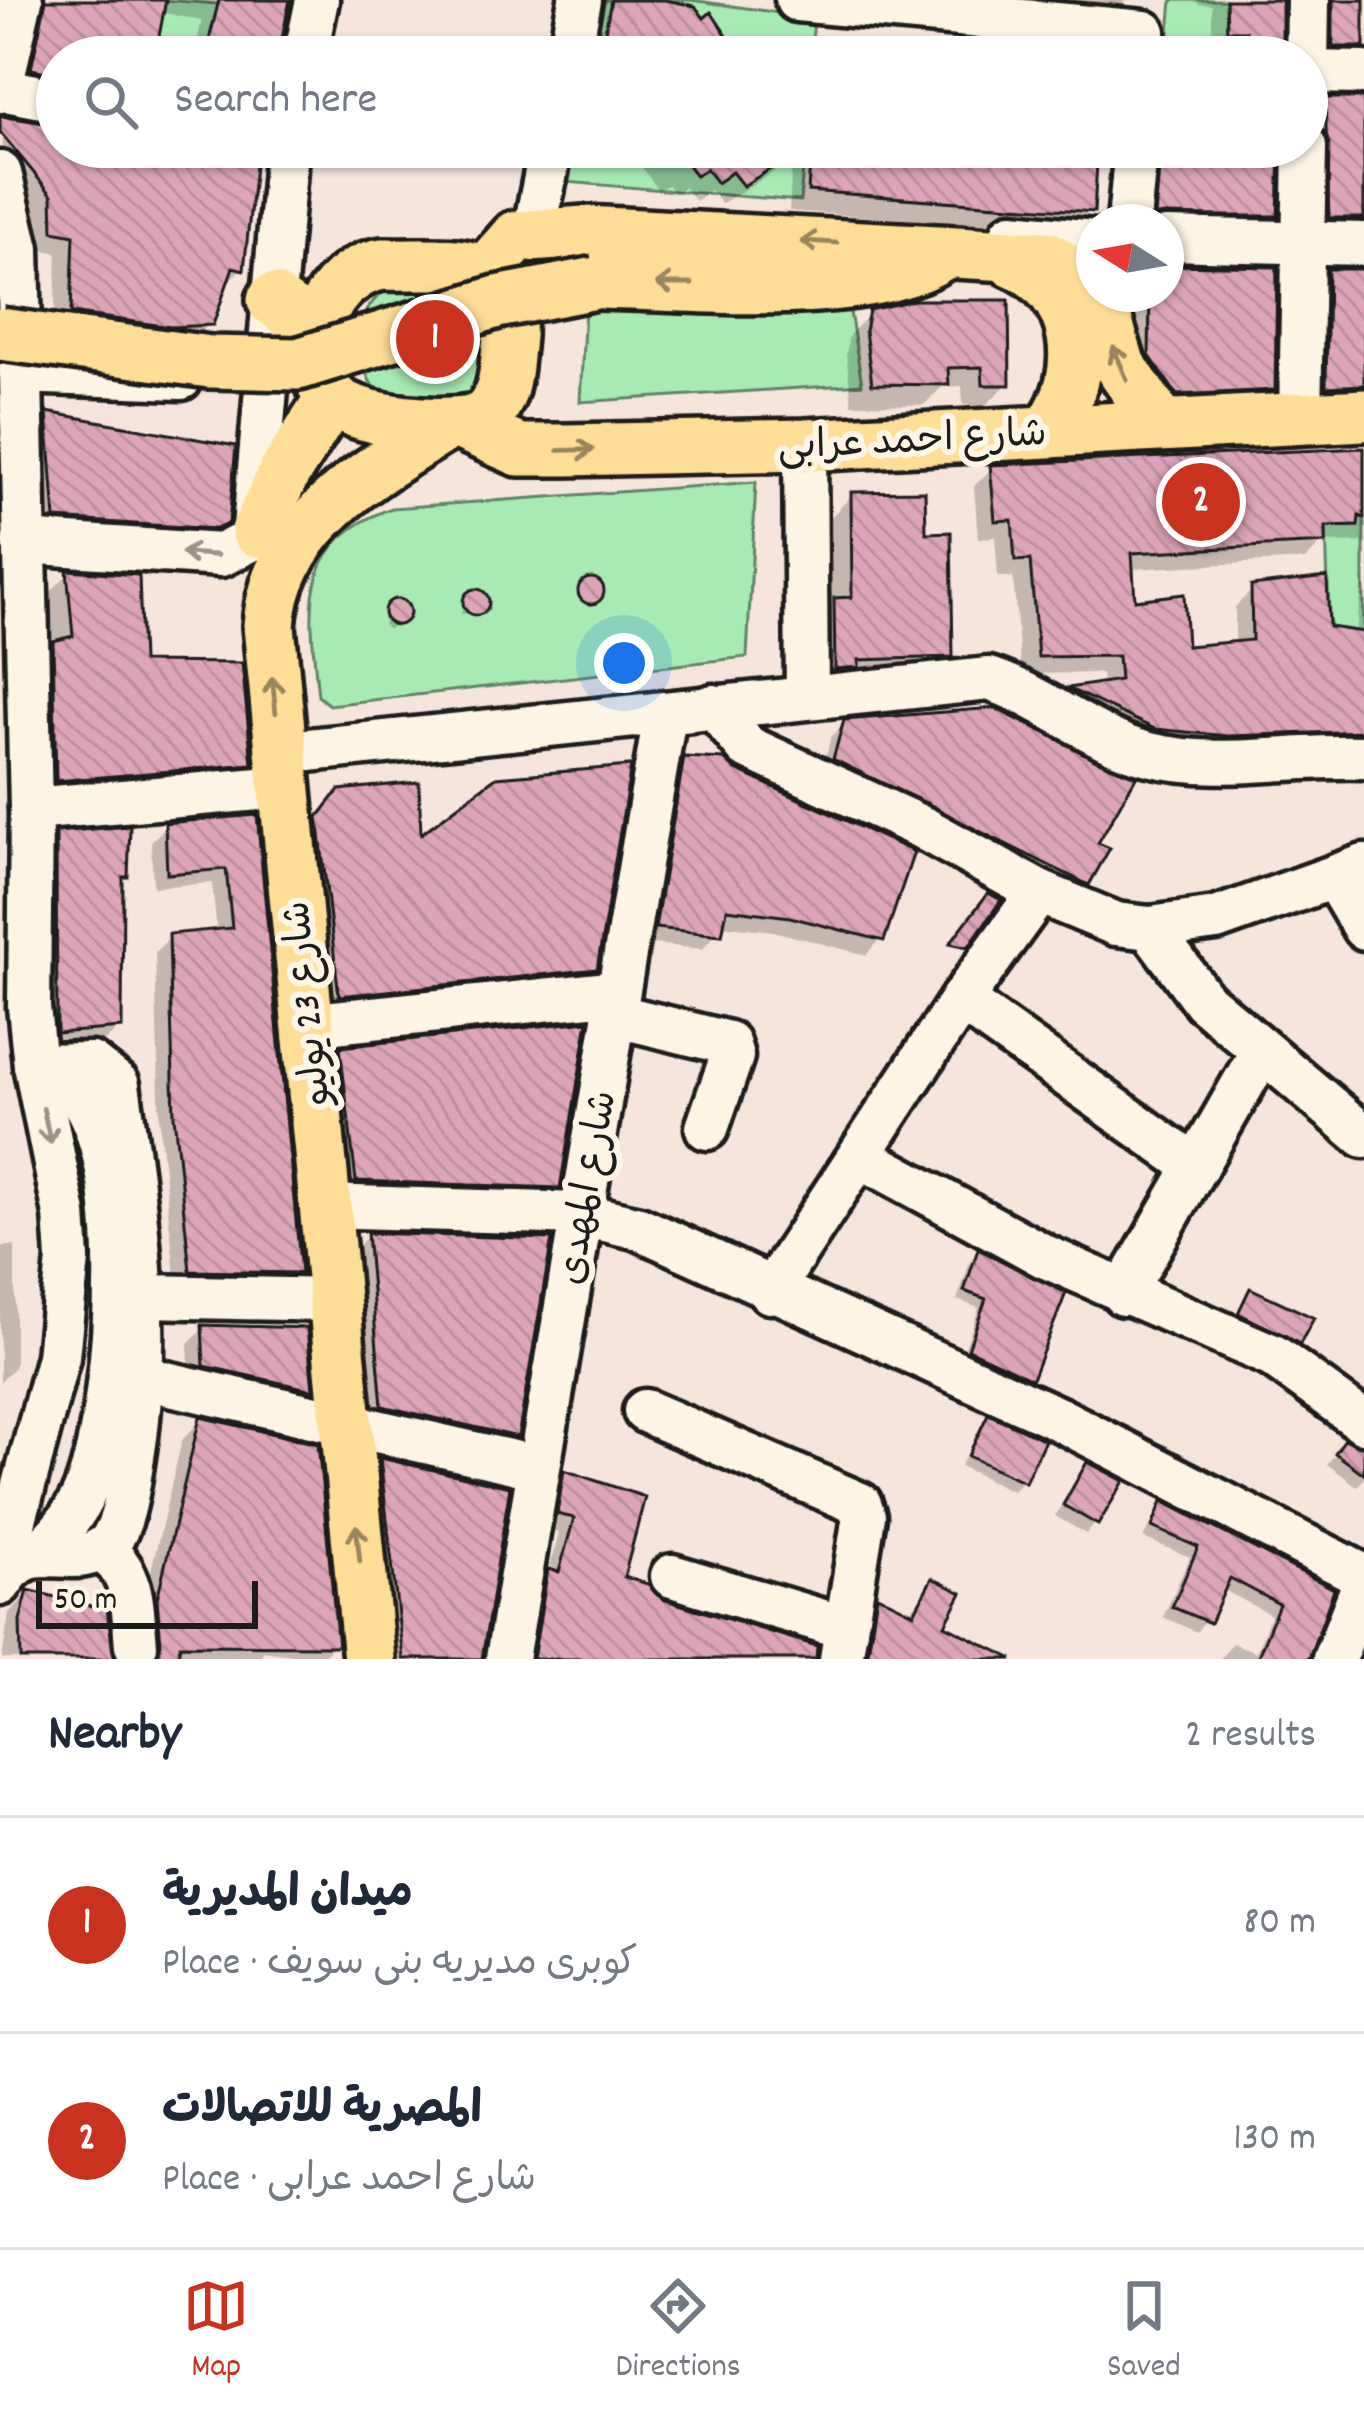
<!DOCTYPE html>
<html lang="en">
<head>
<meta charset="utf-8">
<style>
  :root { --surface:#fff; --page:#f2f2f3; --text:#1f2937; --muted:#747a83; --line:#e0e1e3; --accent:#c8321e }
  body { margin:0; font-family:Dekko,"Playpen Sans Arabic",sans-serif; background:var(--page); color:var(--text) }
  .compass { position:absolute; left:1076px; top:204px; width:108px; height:108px; border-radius:50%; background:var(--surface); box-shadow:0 3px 9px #0004; rotate:281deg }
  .scale { position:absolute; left:36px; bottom:30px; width:222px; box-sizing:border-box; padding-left:12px; border:6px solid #1c1c1c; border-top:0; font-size:33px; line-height:42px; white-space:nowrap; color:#1c1c1c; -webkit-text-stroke:9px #fcf5e5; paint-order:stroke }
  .you { position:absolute; left:624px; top:663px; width:42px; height:42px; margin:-30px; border:9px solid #fff; border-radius:50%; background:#1a73e8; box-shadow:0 0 0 18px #1a73e833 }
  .badge { display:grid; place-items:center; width:78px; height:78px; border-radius:50%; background:var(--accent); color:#fff; font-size:39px; font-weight:700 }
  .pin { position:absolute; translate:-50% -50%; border:6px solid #fff; box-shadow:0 3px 12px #0006 }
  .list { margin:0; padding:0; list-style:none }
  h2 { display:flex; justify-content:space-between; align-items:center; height:156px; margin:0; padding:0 48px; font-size:51px }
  h2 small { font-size:39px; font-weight:400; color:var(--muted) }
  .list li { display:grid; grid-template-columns:78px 1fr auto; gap:36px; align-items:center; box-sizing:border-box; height:216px; padding:0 48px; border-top:3px solid var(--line) }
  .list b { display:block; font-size:45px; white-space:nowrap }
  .list p { margin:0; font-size:39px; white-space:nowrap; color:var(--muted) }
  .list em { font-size:39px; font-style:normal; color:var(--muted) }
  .icon { flex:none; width:66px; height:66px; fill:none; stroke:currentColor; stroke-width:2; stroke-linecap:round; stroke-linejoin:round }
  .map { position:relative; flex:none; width:1364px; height:1659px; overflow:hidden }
  .search { position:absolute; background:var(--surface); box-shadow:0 3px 9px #0004; left:36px; right:36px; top:36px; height:132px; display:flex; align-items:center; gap:30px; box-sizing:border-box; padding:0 42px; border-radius:66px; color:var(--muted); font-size:45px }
  .sheet { height:588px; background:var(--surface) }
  nav { display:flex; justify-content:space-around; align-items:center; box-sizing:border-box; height:168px; border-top:3px solid var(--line); background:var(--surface); font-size:33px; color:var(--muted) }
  nav a { display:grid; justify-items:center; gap:6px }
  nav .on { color:var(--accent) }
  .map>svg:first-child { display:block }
  .green { fill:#a8eab4; stroke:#628368; stroke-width:3 }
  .shadow { fill:#0003 }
  .building { fill:url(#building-back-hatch); stroke:#1c1c1c; stroke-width:3 }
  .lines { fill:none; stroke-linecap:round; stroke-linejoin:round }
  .minor-casing { stroke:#1c1c1c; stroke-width:51 }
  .major-casing { stroke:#1c1c1c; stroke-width:60 }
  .minor { stroke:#fcf5e5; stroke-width:42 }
  .major { stroke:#fedd96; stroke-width:51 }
  .major-bridge-casing { stroke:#1c1c1c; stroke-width:60; stroke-linecap:butt }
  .major-bridge { stroke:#fedd96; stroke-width:51 }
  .oneway { stroke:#98865f }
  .oneway2 { stroke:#97938b }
  .labels { text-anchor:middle; stroke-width:12; stroke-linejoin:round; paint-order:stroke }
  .street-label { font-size:39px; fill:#1c1c1c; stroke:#fcf5e5 }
</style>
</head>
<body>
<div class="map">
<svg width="1364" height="1659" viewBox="0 0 1364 1659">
  <defs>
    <pattern id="building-back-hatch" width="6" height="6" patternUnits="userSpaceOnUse" patternTransform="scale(3)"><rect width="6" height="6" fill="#dda5b7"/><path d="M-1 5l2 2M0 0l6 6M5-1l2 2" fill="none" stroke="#bd8d9d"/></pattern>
  </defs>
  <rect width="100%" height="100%" fill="#f6e5dc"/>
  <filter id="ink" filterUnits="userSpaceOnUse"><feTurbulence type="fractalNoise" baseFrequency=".00833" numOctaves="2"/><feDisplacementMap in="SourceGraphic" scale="24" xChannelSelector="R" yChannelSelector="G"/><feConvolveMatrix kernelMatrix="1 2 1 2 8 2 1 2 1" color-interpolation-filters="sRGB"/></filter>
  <g filter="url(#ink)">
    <g class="green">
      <path d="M165 0 218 4 205 57H155Z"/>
      <path d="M603 0H691L814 18 811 57H591Z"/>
      <path d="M1172 0H1226L1227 30 1246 31 1247 44H1300L1299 54H1167Z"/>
      <path d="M573 147H805L800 201 565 182Z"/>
      <path d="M429 275 488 307 493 375 461 408 377 393C356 362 349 316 385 291 396 283 416 279 429 275Z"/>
      <path d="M585 306 850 312 862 384 580 402Z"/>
      <path d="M756 482 747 657 329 705 318 696C310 611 294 544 392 508Z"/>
      <path d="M1359 516 1364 518V632L1331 627 1329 619 1326 527 1357 526Z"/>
    </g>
    <g class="shadow">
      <path d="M26 0H289L275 57H193L202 21 160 12 152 57H57V101L15 86Z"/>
      <path d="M607 0H650L732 50 741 45 749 57H585L593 14Z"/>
      <path d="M960 0H1127L1115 12Z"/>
      <path d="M1198 0H1283L1282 57H1231V46H1212V5L1198 4Z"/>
      <path d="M1308 0H1364V73L1318 62Z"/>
      <path d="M820 40 1066 57H803Z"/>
      <path d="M1364 99V243L1314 233 1307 147V100Z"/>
      <path d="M21 122 57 126V147H254L242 268 223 286 210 323 192 341 54 330 57 253 37 248 36 213 0 170 3 140Z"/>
      <path d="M603 147H1095L1091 210 1070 231 789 211 792 161 721 204 710 190 695 201 685 187 674 194 668 185 658 190 632 153Z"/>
      <path d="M1139 147H1279L1275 215 1259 231 1141 222Z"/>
      <path d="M1166 268 1272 388 1251 410 1156 415 1129 377 1131 294H1166Z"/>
      <path d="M1364 270V401L1311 402 1313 288 1330 272Z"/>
      <path d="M914 303 1007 384 986 405H963L962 386 942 387 924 405 852 404 846 354 849 335 871 313Z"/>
      <path d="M48 416 226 521 209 538 40 533 33 431Z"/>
      <path d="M1364 451V542L1322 543 1305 560 1130 569 1132 603 1185 649 1235 645V607L1253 589 1326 630 1356 631 1364 575V752L1159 750 1053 707 1069 691 1102 686 1101 673 1021 674 1013 577H998L995 537 978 538 974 486 992 468Z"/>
      <path d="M852 495 923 536 950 656 929 677 815 689 814 622 832 603 831 517Z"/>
      <path d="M68 574 140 665 249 763 230 782 38 799 35 664 54 644 49 593Z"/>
      <circle cx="588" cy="593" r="11"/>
      <path d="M480 593 481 612 461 614 465 599Z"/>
      <path d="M388 605 405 606 408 612 389 629 383 625Z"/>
      <path d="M845 723 1094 844 1087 883 1073 897 821 773 831 737Z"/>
      <path d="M685 760 735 773 881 939 866 955 773 931 721 925 703 949 641 943 669 776Z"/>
      <path d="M324 810 418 840 594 967 578 983 325 1010 303 835Z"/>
      <path d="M254 818 298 1271 283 1286 176 1285 160 1133 155 952 170 937 217 932 212 883 153 887 151 841 167 826Z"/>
      <path d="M58 835 120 890 119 1027 103 1043 43 1048 42 851Z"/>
      <path d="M341 1050 557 1186 541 1202 341 1196 325 1066Z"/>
      <path d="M368 1236 515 1436 497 1454 365 1424 350 1254Z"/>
      <path d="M0 1246H15V1366L0 1382Z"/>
      <path d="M979 1253 1030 1377 1020 1386 961 1359 979 1308 957 1300 970 1262Z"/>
      <path d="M1251 1291 1298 1343 1288 1353 1230 1323Z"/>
      <path d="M204 1328 310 1389 294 1405 190 1381 188 1344Z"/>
      <path d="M988 1418 1022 1481 1012 1491 960 1466Z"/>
      <path d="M201 1420 334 1645 320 1659 263 1651 260 1659H143L139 1621 182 1440Z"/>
      <path d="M1345 1443 1364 1450V1479L1357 1486 1327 1464Z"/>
      <path d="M381 1461 479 1659H387L365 1477Z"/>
      <path d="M1087 1466 1096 1523 1086 1534 1055 1516Z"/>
      <path d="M565 1474 620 1579 663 1603 815 1659H519L533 1588 549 1572 559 1533 543 1529 549 1490Z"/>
      <path d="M1163 1505 1330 1591 1306 1659H1220L1232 1643 1256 1652 1271 1615 1222 1589 1197 1632 1163 1617 1190 1557 1143 1538Z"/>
      <path d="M933 1581 941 1626 1006 1659H853L862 1614 878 1599 908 1614Z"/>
      <path d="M28 1594 113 1659H2L9 1613Z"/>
    </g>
    <g class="building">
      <path d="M46 0H166L155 57H57V74L31 69Z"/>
      <path d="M219 0H290L278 57H205Z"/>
      <path d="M611 0H665L695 6 704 18 711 12 741 57H600Z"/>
      <path d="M1226 0H1282V44H1246V31H1227Z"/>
      <rect x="1333" y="0" width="31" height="47"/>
      <path d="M1325 98H1364V218H1329Z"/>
      <path d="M0 116 57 125V147H257L244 270 233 267 213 325 171 327 71 313 74 235 53 231 52 195 0 132Z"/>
      <path d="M675 147H806L743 186 732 172 717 183 706 169 696 176Z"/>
      <path d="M811 147H1098L1094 212 808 191Z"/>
      <path d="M1161 147H1280L1278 216H1155Z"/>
      <path d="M1166 265 1277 267 1275 390 1177 395 1149 355 1150 294H1166Z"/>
      <path d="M1328 269H1364V385L1326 387Z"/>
      <path d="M914 300H1009L1010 385H983L982 367 948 368 949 385 872 384 865 331 869 310Z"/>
      <path d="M47 412 236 446 229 523 216 529 55 519Z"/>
      <path d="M1364 448V518L1359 516 1358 526 1326 527V543L1132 553 1135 600 1184 594 1187 646 1252 640 1251 586 1327 577 1329 627 1364 632V731L1228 736 1155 729 1068 688 1120 680 1118 656 1038 657 1030 560 1015 561 1012 520 995 521 990 465Z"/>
      <path d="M925 491 926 533 951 532 953 657 859 660V667L835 669 834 598 852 597 851 492Z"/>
      <path d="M67 570 139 575 142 662 242 663 252 764 56 781 53 641 73 636Z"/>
      <circle cx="591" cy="591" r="13"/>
      <circle cx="476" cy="602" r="13"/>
      <circle cx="397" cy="612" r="13"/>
      <path d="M994 708 1136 777 1098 843 1110 848 1089 885 833 759 844 720Z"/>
      <path d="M684 757 724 759 736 770 914 852 884 941 790 917 727 909 722 935 655 928Z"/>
      <path d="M631 766 597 969 339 996 318 817 339 790 419 782 421 834 496 777Z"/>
      <path d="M257 815 301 1273 190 1271 174 1116 169 934 232 928 226 869 167 874 165 823Z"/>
      <path d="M130 826 128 877H123L122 1028 57 1033 56 832Z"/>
      <path d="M988 893 1001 900 968 947 950 943Z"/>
      <path d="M588 1021 560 1188 356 1181 340 1047Z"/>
      <path d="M367 1233 552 1239 518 1437 382 1406Z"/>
      <path d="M978 1249 1066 1293 1032 1379 968 1349 986 1299 964 1291Z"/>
      <path d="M1250 1288 1314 1318 1300 1344 1238 1313Z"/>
      <path d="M202 1325 307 1328 313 1390 204 1366Z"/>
      <path d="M988 1414 1045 1440 1025 1482 968 1456Z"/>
      <path d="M200 1417 318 1444 338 1646 180 1645 177 1659H157L161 1643 157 1599Z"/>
      <path d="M1345 1439 1364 1447V1474L1335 1453Z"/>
      <path d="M380 1458 510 1487 482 1659H403Z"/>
      <path d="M1087 1462 1124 1481 1098 1525 1063 1505Z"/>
      <path d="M564 1470 645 1497 624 1577 648 1584 665 1600 817 1646 816 1659H533L548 1569 559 1572 574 1518 557 1514Z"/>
      <path d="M1162 1501 1334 1589 1309 1659H1257L1279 1604 1230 1578 1210 1623 1172 1607 1198 1547 1152 1527Z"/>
      <path d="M932 1578 962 1593 945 1625 1013 1659H867L877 1595 914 1613Z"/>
      <path d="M28 1590 107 1610 115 1659H21L20 1621Z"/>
    </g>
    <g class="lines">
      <defs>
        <g id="minor">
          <path d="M797 0 1144 32"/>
          <path d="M305 57 317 0"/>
          <path d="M569 57 580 0"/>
          <path d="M1307 66 1308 0"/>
          <path d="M1307 72 1364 73"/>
          <path d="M0 89 57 100"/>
          <path d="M0 91 21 0"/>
          <path d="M0 173 18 249 31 809 29 1007 35 1065 65 1214 68 1259 58 1357 0 1576"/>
          <path d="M1129 222 1136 147"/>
          <path d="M534 233 551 147"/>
          <path d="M1012 234 1094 242"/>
          <path d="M1166 239 1364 244"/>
          <path d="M20 372 181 378"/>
          <path d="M1300 417 1305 147"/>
          <path d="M805 445 807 697"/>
          <path d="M23 542 221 555 253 539 287 147"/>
          <path d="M713 706 747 747 923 828 1039 892 1116 924 1150 928 1216 919 1364 866"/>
          <path d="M280 753 989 679C1045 697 1092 740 1149 754 1216 771 1295 754 1364 757"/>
          <path d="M31 809 281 787"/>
          <path d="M1334 877 1364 928"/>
          <path d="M1150 928 1204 1001 1364 1136"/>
          <path d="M961 1000 1196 1167"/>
          <path d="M614 1015 728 1043 732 1056 707 1128"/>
          <path d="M306 1025 618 992"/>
          <path d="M36 1066C149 1084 117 1410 86 1489 75 1516 58 1536 36 1554"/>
          <path d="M860 1156 1044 1256 1273 1356 1364 1422"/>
          <path d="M324 1206 580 1214 639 1228 1057 1418 1364 1576"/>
          <path d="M770 1292 961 1000 1039 892"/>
          <path d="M1123 1294 1262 1051"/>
          <path d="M145 1296 334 1300"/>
          <path d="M144 1378 535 1467"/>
          <path d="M645 1411 860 1504 864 1516 841 1659"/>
          <path d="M101 1550C136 1570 132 1609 136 1645"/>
          <path d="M672 1576 846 1628"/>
          <path d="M0 1584C34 1529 72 1576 109 1543 124 1523 128 1489 132 1464 154 1334 137 1214 118 1085L91 1064 35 1065"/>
          <path d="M507 1659 665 715"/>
          <path d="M1334 1659 1364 1583"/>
        </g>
        <g id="major">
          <path d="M1011 260C1082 289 1092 373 1049 430"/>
          <path d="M383 264C455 266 520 249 508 347 505 375 505 397 485 417 456 430 353 423 331 397 292 350 326 272 383 264Z"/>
          <path d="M486 271 516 237 585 232 1047 257 1094 287"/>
          <path d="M596 283C691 284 862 304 941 255"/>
          <path d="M1098 294 1120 366 1160 423"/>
          <path d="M273 300 317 331"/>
          <path d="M465 426 519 450H565L805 445 1364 415"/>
          <path d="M257 531 284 473 332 398"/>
          <path d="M369 1659 269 626C276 524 366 476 443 427"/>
        </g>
      </defs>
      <use href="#minor" class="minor-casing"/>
      <use href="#major" class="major-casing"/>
      <use href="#minor" class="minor"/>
      <use href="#major" class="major"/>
      <defs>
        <path id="major-bridge" d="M0 334 210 362 298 364 497 302 596 283"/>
      </defs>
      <use href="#major-bridge" class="major-bridge-casing"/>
      <use href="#major-bridge" class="major-bridge"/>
    </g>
    <defs><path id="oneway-shaft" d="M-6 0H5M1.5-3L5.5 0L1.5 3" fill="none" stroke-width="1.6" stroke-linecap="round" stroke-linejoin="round" transform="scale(3)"/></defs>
    <g class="oneway">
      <use href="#oneway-shaft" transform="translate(819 242) rotate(-177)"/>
      <use href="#oneway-shaft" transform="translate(674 284) rotate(-180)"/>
      <use href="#oneway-shaft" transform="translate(1120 363) rotate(-113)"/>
      <use href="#oneway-shaft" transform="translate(576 450) rotate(-1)"/>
      <use href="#oneway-shaft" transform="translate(274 695) rotate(-96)"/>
      <use href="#oneway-shaft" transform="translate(358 1543) rotate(-96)"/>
    </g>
    <g class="oneway2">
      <use href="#oneway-shaft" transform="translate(199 554) rotate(-176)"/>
      <use href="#oneway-shaft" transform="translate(47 1126) rotate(78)"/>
    </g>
  </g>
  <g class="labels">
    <g class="street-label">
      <text transform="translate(912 437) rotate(-3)" y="14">شارع احمد عرابى</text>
      <text transform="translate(304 1004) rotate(-96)" y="14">شارع 23 يوليو</text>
      <text transform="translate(584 1187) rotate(-80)" y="14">شارع المهدى</text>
    </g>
  </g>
</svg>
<svg class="compass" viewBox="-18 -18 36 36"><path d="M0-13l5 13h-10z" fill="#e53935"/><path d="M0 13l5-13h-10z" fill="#747a83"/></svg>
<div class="scale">50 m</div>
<div class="you"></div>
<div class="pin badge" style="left:435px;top:339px">1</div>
<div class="pin badge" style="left:1201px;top:502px">2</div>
<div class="search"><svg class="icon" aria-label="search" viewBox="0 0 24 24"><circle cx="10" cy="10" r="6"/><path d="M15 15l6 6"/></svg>Search here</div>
</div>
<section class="sheet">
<h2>Nearby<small>2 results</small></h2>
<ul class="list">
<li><span class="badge">1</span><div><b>ميدان المديرية</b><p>Place · كوبرى مديريه بنى سويف</p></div><em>80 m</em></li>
<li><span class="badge">2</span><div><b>المصرية للاتصالات</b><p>Place · شارع احمد عرابى</p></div><em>130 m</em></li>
</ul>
</section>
<nav>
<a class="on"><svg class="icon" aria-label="map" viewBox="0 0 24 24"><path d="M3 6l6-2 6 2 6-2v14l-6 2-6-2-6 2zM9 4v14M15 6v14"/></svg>Map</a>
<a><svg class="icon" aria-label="directions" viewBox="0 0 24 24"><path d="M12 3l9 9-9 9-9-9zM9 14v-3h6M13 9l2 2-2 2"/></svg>Directions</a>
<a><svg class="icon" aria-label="saved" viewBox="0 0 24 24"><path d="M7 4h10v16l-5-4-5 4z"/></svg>Saved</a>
</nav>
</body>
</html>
